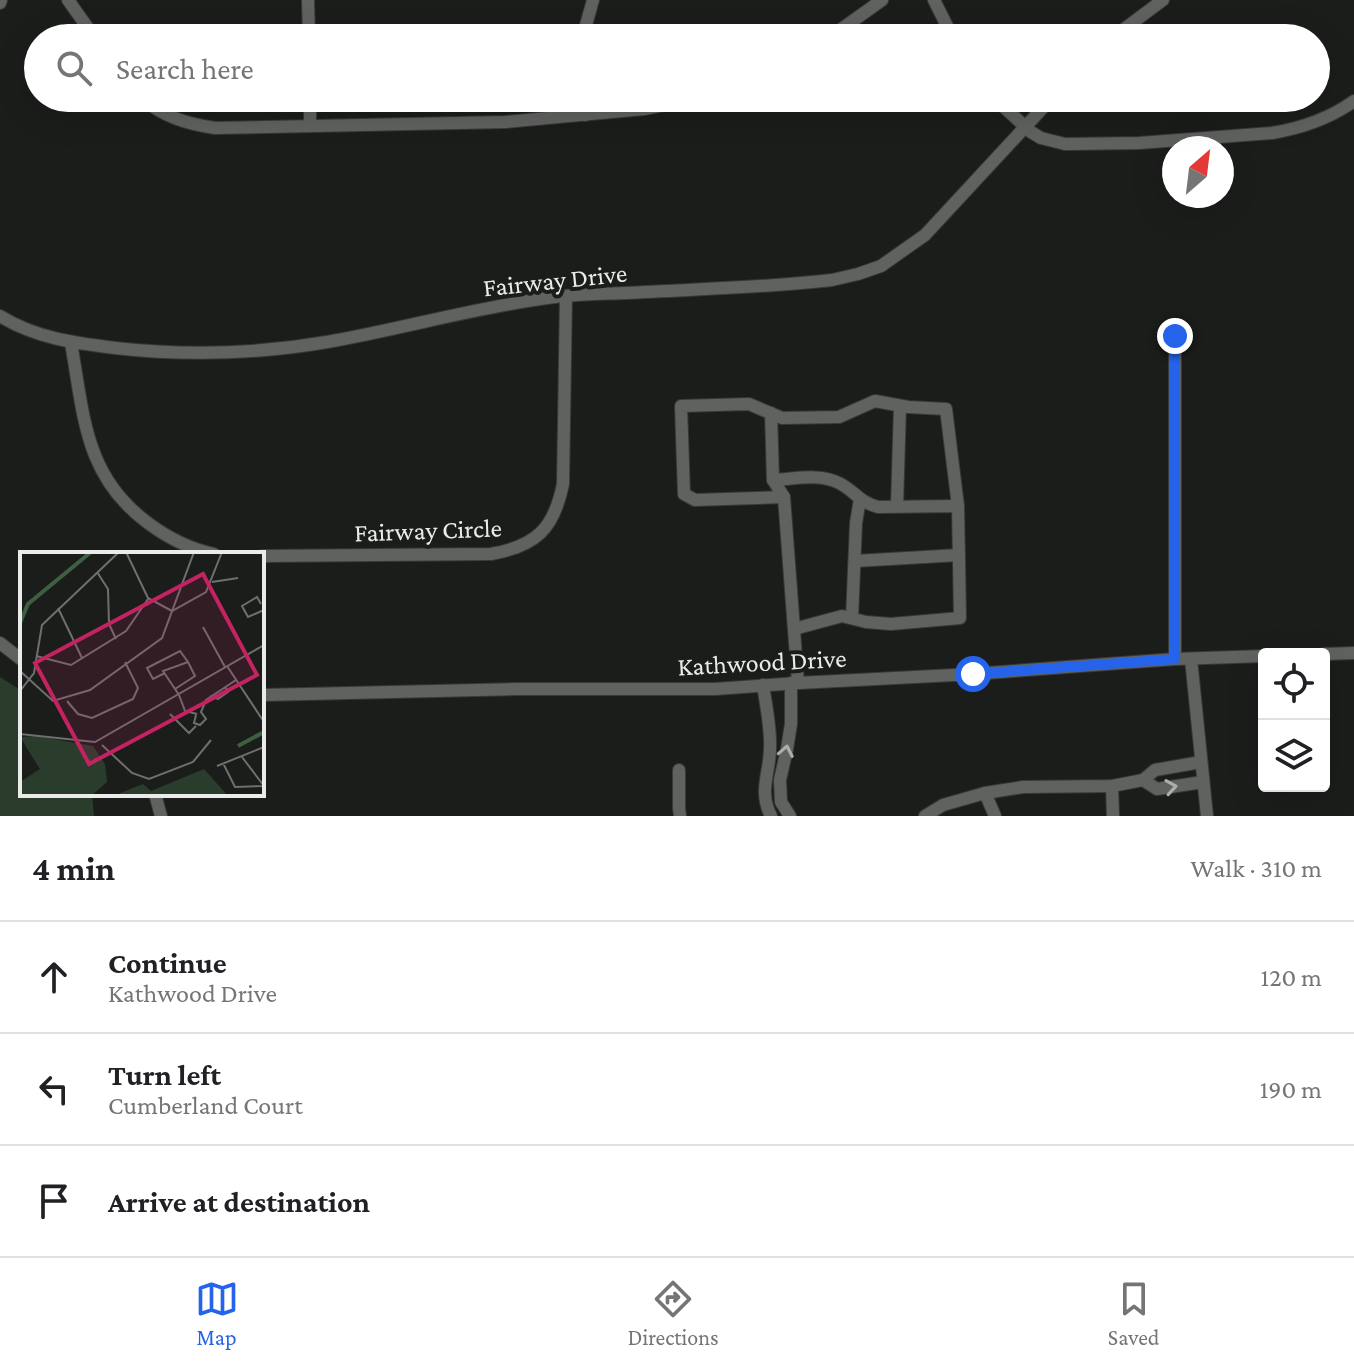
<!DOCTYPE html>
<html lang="en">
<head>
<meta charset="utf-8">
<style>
  :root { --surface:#fff; --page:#f6f6f6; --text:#202124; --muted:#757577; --line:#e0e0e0; --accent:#2563eb }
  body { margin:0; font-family:"Crimson Pro",serif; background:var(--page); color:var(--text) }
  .controls { position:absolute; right:24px; bottom:24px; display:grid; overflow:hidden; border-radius:8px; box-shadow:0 8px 32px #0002 }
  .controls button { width:72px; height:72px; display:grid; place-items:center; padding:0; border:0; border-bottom:2px solid var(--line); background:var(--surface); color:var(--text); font:40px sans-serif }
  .compass { position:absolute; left:1162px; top:136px; width:72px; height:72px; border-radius:50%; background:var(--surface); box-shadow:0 8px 32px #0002; rotate:28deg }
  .stop { position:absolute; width:24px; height:24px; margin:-18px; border:6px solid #2563eb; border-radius:50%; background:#fff }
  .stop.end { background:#2563eb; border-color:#fff; box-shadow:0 2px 8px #0008 }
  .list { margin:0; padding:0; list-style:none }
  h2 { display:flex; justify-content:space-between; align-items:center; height:104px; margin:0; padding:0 32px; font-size:34px }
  h2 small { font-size:26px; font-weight:400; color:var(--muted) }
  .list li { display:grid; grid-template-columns:52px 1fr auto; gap:24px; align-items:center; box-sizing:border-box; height:112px; padding:0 32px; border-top:2px solid var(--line) }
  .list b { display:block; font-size:30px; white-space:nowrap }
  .list p { margin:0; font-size:26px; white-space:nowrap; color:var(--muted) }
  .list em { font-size:26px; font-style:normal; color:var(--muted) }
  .icon { flex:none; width:44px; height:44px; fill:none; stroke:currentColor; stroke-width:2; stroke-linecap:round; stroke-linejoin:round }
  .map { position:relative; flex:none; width:1354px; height:816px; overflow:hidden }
  .search { position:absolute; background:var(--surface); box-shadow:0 8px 32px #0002; left:24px; right:24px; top:24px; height:88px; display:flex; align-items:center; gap:20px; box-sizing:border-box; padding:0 28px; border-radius:44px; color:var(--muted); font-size:30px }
  .sheet { height:440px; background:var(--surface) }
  nav { display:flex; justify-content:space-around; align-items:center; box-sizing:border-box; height:112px; border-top:2px solid var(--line); background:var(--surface); font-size:22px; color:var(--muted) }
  nav a { display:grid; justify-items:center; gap:4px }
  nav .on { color:var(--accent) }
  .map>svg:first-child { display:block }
  .green { fill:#2a3d2c }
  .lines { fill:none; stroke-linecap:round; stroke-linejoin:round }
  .minor-casing { stroke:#383a38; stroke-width:14 }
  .minor { stroke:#606260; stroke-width:12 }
  .oneway { stroke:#acadac }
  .route { stroke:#2563eb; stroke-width:10 }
  .labels { text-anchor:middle; stroke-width:8; stroke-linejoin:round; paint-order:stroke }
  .street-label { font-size:26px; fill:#eaebea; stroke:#1b1d1b }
  .inset-river { fill:none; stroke:#3e5f41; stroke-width:4 }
  .inset-road { fill:none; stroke:#6e6f6e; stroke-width:2 }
  .view { fill:#c42362; fill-opacity:0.15; stroke:#c42362; stroke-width:4 }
  .inset-edge { fill:none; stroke:#eaebea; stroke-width:4 }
</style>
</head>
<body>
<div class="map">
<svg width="1354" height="816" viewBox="0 0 1354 816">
  <rect width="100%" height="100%" fill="#1b1d1b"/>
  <path class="green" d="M0 677 22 691V794H92L94 816H0Z"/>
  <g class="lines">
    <defs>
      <g id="minor">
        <path d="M68 0 95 38"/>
        <path d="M308 0 309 38"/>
        <path d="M934 0 953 38"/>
        <path d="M0 3 1 0"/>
        <path d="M585 38 586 25 593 0"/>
        <path d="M829 38 882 0"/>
        <path d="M1112 38 1163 0"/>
        <path d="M142 98C163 117 188 124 215 128L506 122 644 109 701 98"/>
        <path d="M310 98V126"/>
        <path d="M584 98 585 115"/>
        <path d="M994 98 1031 132 1041 138 1065 144 1139 143 1272 133C1302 128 1329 119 1354 101"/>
        <path d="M0 316C36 338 74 343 115 348 186 356 257 354 327 342 401 329 473 308 547 298 573 294 600 294 626 293 694 289 764 288 832 280L858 274 881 266 925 235 1052 98"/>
        <path d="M71 343C84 415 84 476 148 523 168 538 190 549 214 554"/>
        <path d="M771 413 773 480"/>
        <path d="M784 497 695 500 684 494 681 406 749 404 782 418 839 417 875 401 908 407 946 409 958 506"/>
        <path d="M897 506 900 406"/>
        <path d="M262 556 491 554C536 546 554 529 563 484L566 296"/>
        <path d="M855 561 959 555"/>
        <path d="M852 618 856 523 860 499"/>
        <path d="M794 629 842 616 866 622 891 624 960 618 958 506 878 507C859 502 855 491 839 483 819 473 795 479 773 480L784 497 798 683"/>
        <path d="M0 643 22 660"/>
        <path d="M1324 654 1354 653"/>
        <path d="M1175 659V336"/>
        <path d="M1191 659 1207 816"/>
        <path d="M763 685C766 706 771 727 770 748 770 773 758 791 771 816"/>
        <path d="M262 695 516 689H715L798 683 973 674 1175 659 1264 656"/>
        <path d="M679 770V808L680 816"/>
        <path d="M1143 780 1157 789 1203 782"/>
        <path d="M1112 786 1113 816"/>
        <path d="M985 793 995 816"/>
        <path d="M155 794 161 816"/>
        <path d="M790 816 781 802 780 780 787 749 791 724V683"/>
        <path d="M925 816 943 805 985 793 1023 787 1112 786 1143 780 1155 770 1201 762"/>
      </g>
    </defs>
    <use href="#minor" class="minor-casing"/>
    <use href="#minor" class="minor"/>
  </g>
  <defs><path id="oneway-chevron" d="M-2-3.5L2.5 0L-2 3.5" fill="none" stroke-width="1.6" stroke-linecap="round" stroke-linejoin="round" transform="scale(2)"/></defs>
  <g class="oneway">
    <use href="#oneway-chevron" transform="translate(786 751) rotate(-79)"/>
    <use href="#oneway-chevron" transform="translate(1171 787) rotate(-9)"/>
  </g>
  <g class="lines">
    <path class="route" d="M973 674 1175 659V336"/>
  </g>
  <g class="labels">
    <g class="street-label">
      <text transform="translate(555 280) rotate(-6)" y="9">Fairway Drive</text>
      <text transform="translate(428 530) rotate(-2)" y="9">Fairway Circle</text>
      <text transform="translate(762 662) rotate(-3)" y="9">Kathwood Drive</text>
    </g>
  </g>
  <g transform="translate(20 552)">
    <rect width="244" height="244" fill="#1b1d1b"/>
    <path d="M16 184 73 194 85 212 87 230 71 244H0V230L20 217 0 185ZM184 217 208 244H93L123 232 131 239Z" fill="#2a3d2c"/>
    <path class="inset-river" d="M0 71 8 52 71 0M218 194 244 180"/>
    <path class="inset-road" d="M106 0 128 46 152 59 186 40 202 0M77 20 88 37 89 72 96 87M192 30 218 26M241 52 237 45 222 54 228 65 244 58M38 56 62 106M183 75 205 115M16 104 51 113 106 79 128 47M207 114 244 170M0 119 33 149 70 138 142 86 174 0M145 121 133 127 127 116 160 99 168 110M155 137 175 124 168 110 143 119 159 143M0 139 14 121 22 73 99 0M159 143 165 159 177 162M190 144 198 147 208 140 205 135M47 149 58 162 72 166 113 147 118 136 105 110M150 162 169 181 176 174M176 163 174 171 180 173 186 167 181 160 186 148 216 128M0 182 75 190 244 93M82 193 112 221 129 227 173 210 191 188M222 205 244 234M203 211 215 235 244 234M197 214 244 195"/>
    <path class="view" d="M183 22 237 123 69 212 15 111Z"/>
    <rect width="244" height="244" class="inset-edge"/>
  </g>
</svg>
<div class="controls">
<button><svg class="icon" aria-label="locate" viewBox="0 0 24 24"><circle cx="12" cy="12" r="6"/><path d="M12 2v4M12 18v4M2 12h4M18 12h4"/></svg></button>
<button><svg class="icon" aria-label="layers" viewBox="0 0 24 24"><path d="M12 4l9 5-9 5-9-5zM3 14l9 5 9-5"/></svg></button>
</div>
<svg class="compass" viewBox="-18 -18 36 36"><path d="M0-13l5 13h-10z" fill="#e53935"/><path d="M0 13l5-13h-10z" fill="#757577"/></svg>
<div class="stop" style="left:973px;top:674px"></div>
<div class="stop end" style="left:1175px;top:336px"></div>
<div class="search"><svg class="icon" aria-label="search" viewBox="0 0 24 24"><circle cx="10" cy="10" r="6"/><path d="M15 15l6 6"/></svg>Search here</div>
</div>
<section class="sheet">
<h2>4 min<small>Walk · 310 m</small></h2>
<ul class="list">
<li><svg class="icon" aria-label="ahead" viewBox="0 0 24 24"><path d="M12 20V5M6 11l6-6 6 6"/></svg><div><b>Continue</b><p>Kathwood Drive</p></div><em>120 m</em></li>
<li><svg class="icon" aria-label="left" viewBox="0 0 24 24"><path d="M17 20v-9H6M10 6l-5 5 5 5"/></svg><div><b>Turn left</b><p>Cumberland Court</p></div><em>190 m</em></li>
<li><svg class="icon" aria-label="arrive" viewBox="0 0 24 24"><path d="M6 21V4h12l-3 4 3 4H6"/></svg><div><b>Arrive at destination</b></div></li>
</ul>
</section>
<nav>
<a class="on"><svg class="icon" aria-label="map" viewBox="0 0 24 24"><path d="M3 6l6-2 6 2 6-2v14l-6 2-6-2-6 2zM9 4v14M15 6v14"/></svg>Map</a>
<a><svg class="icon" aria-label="directions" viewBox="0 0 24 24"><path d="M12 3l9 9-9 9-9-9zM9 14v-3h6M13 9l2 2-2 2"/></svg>Directions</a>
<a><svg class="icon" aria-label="saved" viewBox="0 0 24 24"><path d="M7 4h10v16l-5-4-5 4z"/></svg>Saved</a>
</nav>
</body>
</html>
